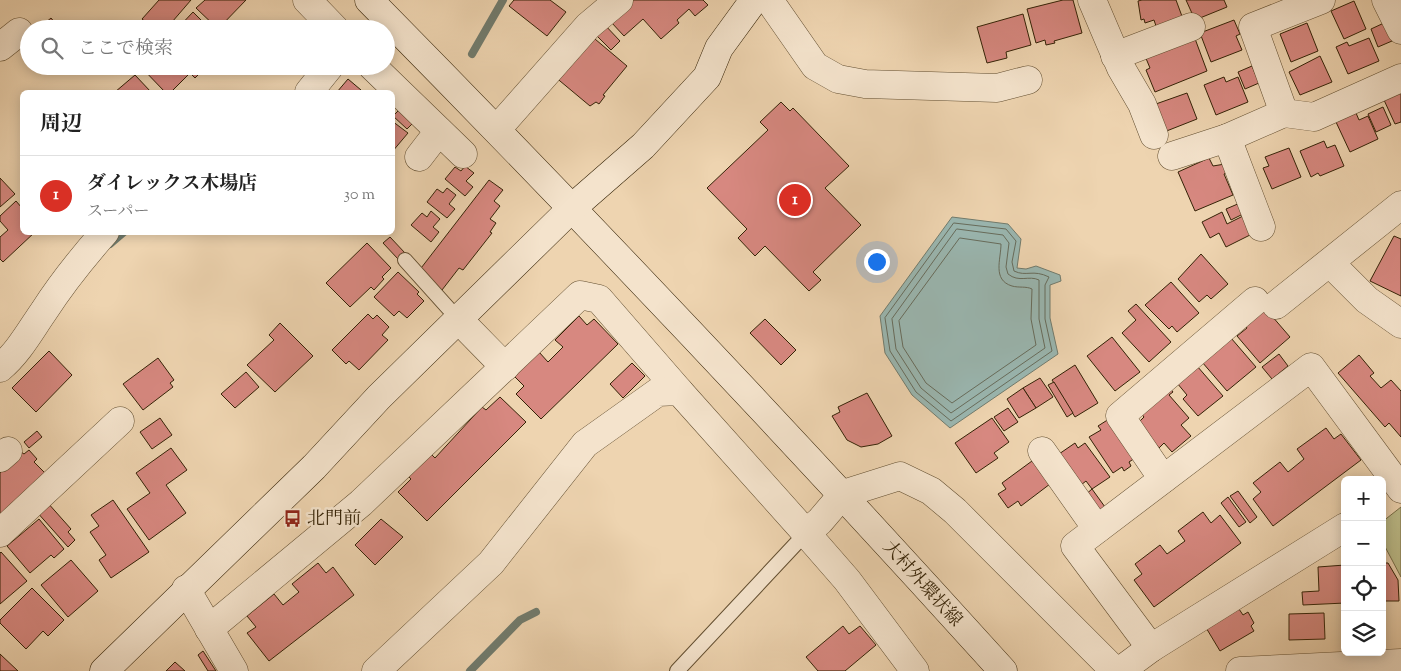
<!DOCTYPE html>
<html lang="ja">
<head>
<meta charset="utf-8">
<style>
  :root { --surface:#fff; --page:#f6f6f6; --text:#222; --muted:#767676; --line:#e0e0e0; --accent:#d93025 }
  body { margin:0; font-family:"Sorts Mill Goudy","Noto Serif JP",serif; background:var(--page); color:var(--text) }
  .controls { position:absolute; right:15px; bottom:15px; display:grid; overflow:hidden; border-radius:8px; box-shadow:0 2px 12px #0003 }
  .controls button { width:45px; height:45px; display:grid; place-items:center; padding:0; border:0; border-bottom:1px solid var(--line); background:var(--surface); color:var(--text); font:25px sans-serif }
  .you { position:absolute; left:876px; top:261px; width:18px; height:18px; margin:-12px; border:4px solid #fff; border-radius:50%; background:#1a73e8; box-shadow:0 0 0 8px #1a73e833 }
  .badge { display:grid; place-items:center; width:32px; height:32px; border-radius:50%; background:var(--accent); color:#fff; font-size:16px; font-weight:700 }
  .pin { position:absolute; translate:-50% -50%; border:2px solid #fff; box-shadow:0 1px 5px #0006 }
  .list { margin:0; padding:0; list-style:none }
  h2 { display:flex; justify-content:space-between; align-items:center; height:65px; margin:0; padding:0 20px; font-size:21px }
  h2 small { font-size:16px; font-weight:400; color:var(--muted) }
  .list li { display:grid; grid-template-columns:32px 1fr auto; gap:15px; align-items:center; box-sizing:border-box; height:80px; padding:0 20px; border-top:1px solid var(--line) }
  .list b { display:block; font-size:19px; white-space:nowrap }
  .list p { margin:0; font-size:16px; white-space:nowrap; color:var(--muted) }
  .list em { font-size:16px; font-style:normal; color:var(--muted) }
  .icon { flex:none; width:28px; height:28px; fill:none; stroke:currentColor; stroke-width:2; stroke-linecap:round; stroke-linejoin:round }
  .map { position:relative; flex:none; width:1401px; height:671px; overflow:hidden }
  .search { position:absolute; background:var(--surface); box-shadow:0 2px 12px #0003; left:20px; top:20px; width:375px; height:55px; display:flex; align-items:center; gap:12px; box-sizing:border-box; padding:0 18px; border-radius:28px; color:var(--muted); font-size:19px }
  .panel { position:absolute; background:var(--surface); box-shadow:0 2px 12px #0003; left:20px; top:90px; width:375px; height:145px; border-radius:8px }
  .map>svg:first-child { display:block }
  .green { fill:#bcbc89; stroke:#786f48 }
  .water { fill:#9ab7b1; stroke:#717b6d }
  .lines { fill:none; stroke-linecap:round; stroke-linejoin:round }
  .shore { stroke:#676c5c; stroke-width:1 }
  .stream { stroke:#717b6d; stroke-width:8 }
  .building { fill:#d78880; stroke:#342206 }
  .lane-casing { stroke:#624e30; stroke-width:16 }
  .street-casing { stroke:#624e30; stroke-width:29 }
  .secondary-casing { stroke:#342206; stroke-width:29 }
  .lane { stroke:#f4e3cc; stroke-width:14 }
  .street { stroke:#f4e3cc; stroke-width:28 }
  .secondary { stroke:#f4e3cc; stroke-width:28 }
  .labels { text-anchor:middle; stroke-width:5; stroke-linejoin:round; paint-order:stroke }
  .poi-label { font-size:18px; fill:#342206; stroke:#f4e3cc; text-anchor:start }
  .street-label { font-size:18px; fill:#342206; stroke:#f4e3cc }
</style>
</head>
<body>
<div class="map">
<svg width="1401" height="671" viewBox="0 0 1401 671">
  <rect width="100%" height="100%" fill="#eed4b0"/>
  <filter id="stains"><feTurbulence type="fractalNoise" baseFrequency=".004" numOctaves="4"/><feColorMatrix values="0 0 0 0 .2 0 0 0 0 .09 0 0 0 0 .02 0 0 0 .5 -.17"/></filter>
  <radialGradient id="worn" r=".72"><stop offset=".6" stop-color="#630" stop-opacity="0"/><stop offset="1" stop-color="#630" stop-opacity=".3"/></radialGradient>
  <path class="green" d="M1401 507V577L1382 541V522Z"/>
  <path class="water" d="M952 217 1008 224 1021 239 1017 268 1026 269 1036 266 1060 275 1061 281 1050 285V318L1058 354 950 428 912 395 885 353 880 316Z"/>
  <g class="lines">
    <g class="shore">
      <path d="M954 223 1006 229 1016 241 1012 262 1014 271C1026 277 1033 269 1049 277L1045 285V319L1052 351 951 421 916 392 890 351 885 318Z"/>
      <path d="M957 229 1003 235 1009 243 1006 267 1008 274C1019 283 1029 275 1039 280V319L1045 348 951 413 921 388 896 349 892 319Z"/>
      <path d="M960 238 1001 244C1001 259 992 280 1012 286 1019 288 1026 286 1032 289L1031 319 1036 345 952 403 926 383 903 347 899 321Z"/>
    </g>
    <g class="stream">
      <path d="M472 54 503 0"/>
      <path d="M110 244 124 232"/>
      <path d="M470 671 520 620 536 612"/>
    </g>
  </g>
  <g class="building">
    <path d="M159 0H191L166 29H154L142 19Z"/>
    <path d="M205 0H246L218 29 196 8Z"/>
    <path d="M514 0H550L566 12 547 36 509 6Z"/>
    <path d="M630 0H703L708 5 695 16 689 9 677 20 679 23 661 39 643 19 624 36 611 22Z"/>
    <path d="M1063 0H1073L1082 33 1054 41 1055 43 1046 45 1045 40 1036 43 1027 9Z"/>
    <path d="M1142 0H1176L1183 19 1157 29 1154 20 1145 23 1144 19 1141 20 1138 1Z"/>
    <path d="M1186 0H1224L1227 7 1195 20Z"/>
    <path d="M1354 1 1366 29 1344 39 1331 11Z"/>
    <path d="M193 12 210 29H177Z"/>
    <path d="M1023 14 1031 45 1006 52 1007 58 987 63 977 27Z"/>
    <path d="M51 18 60 29H38Z"/>
    <path d="M1234 20 1240 34 1236 36 1242 50 1211 62 1200 33Z"/>
    <path d="M603 23 620 41 611 50 593 32Z"/>
    <path d="M1307 23 1318 51 1291 62 1280 34Z"/>
    <path d="M1384 23 1392 41 1378 47 1371 29Z"/>
    <path d="M589 34 627 66 603 95 605 96 599 104 596 102 590 106 554 76Z"/>
    <path d="M1194 36 1207 71 1155 92 1146 70 1150 68 1145 56Z"/>
    <path d="M1369 38 1379 61 1348 74 1336 47 1347 42 1349 46Z"/>
    <path d="M1320 56 1332 82 1300 95 1289 72Z"/>
    <path d="M140 66H207L195 78 190 73 171 92H165Z"/>
    <path d="M1252 66 1259 83 1245 89 1238 72Z"/>
    <path d="M135 75 151 92H115Z"/>
    <path d="M1224 77 1226 82 1238 77 1248 102 1216 115 1204 85Z"/>
    <path d="M348 79 361 90 359 92H337Z"/>
    <path d="M1187 93 1197 119 1164 132 1153 105Z"/>
    <path d="M1401 93V122L1395 124 1384 100Z"/>
    <path d="M781 102 790 111 793 108 849 166 825 188 861 225 813 272 821 280 809 291 765 246 755 256 738 238 747 229 707 188 768 130 760 122Z"/>
    <path d="M1383 107 1391 125 1376 132 1368 114Z"/>
    <path d="M399 110 413 123 407 129 393 116Z"/>
    <path d="M1356 113 1359 120 1368 116 1378 139 1350 152 1336 122Z"/>
    <path d="M392 121 408 133 392 152Z"/>
    <path d="M1324 141 1327 148 1335 145 1344 166 1320 176 1318 173 1311 177 1300 151Z"/>
    <path d="M1289 148 1301 177 1272 189 1263 168 1269 166 1265 157Z"/>
    <path d="M1209 158 1213 166 1225 164 1228 172 1224 174 1233 195 1195 211 1178 172Z"/>
    <path d="M465 166 474 173 466 181 473 187 465 196 445 179 455 167 461 171Z"/>
    <path d="M0 178 15 194 0 207Z"/>
    <path d="M489 180 503 190 494 201 500 206 490 219 496 223 490 232 492 233 463 270 459 268 442 290 418 272Z"/>
    <path d="M447 188 456 195 449 204 455 209 447 218 427 202 437 189 443 193Z"/>
    <path d="M16 201 22 208V232H35L3 262 0 259V237L8 230 0 221V216Z"/>
    <path d="M1240 203 1245 213 1231 220 1226 209Z"/>
    <path d="M431 211 440 219 433 227 439 232 431 242 411 225 422 213 427 217Z"/>
    <path d="M1222 212 1227 224 1245 215 1254 233 1226 247 1219 233 1210 238 1202 222Z"/>
    <path d="M1394 236 1401 239V296L1370 281Z"/>
    <path d="M390 237 405 253 398 259 383 243Z"/>
    <path d="M367 243 391 268 382 277 384 279 374 290 371 287 350 307 326 283Z"/>
    <path d="M1201 254 1228 284 1211 299 1207 295 1199 302 1178 279Z"/>
    <path d="M398 272 419 292 417 294 424 301 407 318 399 311 394 316 374 297Z"/>
    <path d="M1171 282 1199 313 1177 332 1172 326 1169 329 1145 305Z"/>
    <path d="M1136 304 1171 342 1149 362 1122 333 1136 320 1128 311Z"/>
    <path d="M1265 308 1290 337 1260 363 1237 336 1247 328 1245 325Z"/>
    <path d="M368 314 373 319 377 315 389 327 382 335 388 340 359 370 349 361 346 364 332 350Z"/>
    <path d="M579 316 587 325 594 319 618 344 541 419 516 394 524 386 514 376 539 352 548 362 563 347 555 340Z"/>
    <path d="M765 319 796 350 781 365 750 333Z"/>
    <path d="M280 323 313 356 275 392 247 365 274 340 269 335Z"/>
    <path d="M1112 337 1140 372 1115 391 1087 356Z"/>
    <path d="M1231 338 1256 367 1227 391 1202 362Z"/>
    <path d="M49 351 72 375 36 412 12 388Z"/>
    <path d="M1279 354 1288 366 1272 379 1262 367Z"/>
    <path d="M1359 355 1374 373 1370 376 1381 388 1391 380 1401 391V437L1389 423 1385 427 1338 373Z"/>
    <path d="M158 358 174 380 170 383 173 387 143 410 123 384Z"/>
    <path d="M632 363 645 376 623 398 610 384Z"/>
    <path d="M1075 365 1098 403 1075 417 1052 380Z"/>
    <path d="M1197 366 1223 396 1198 416 1183 399 1187 395 1177 383Z"/>
    <path d="M246 372 259 387 235 408 221 394Z"/>
    <path d="M1040 378 1053 397 1036 408 1023 388Z"/>
    <path d="M1054 382 1073 413 1067 417 1048 385Z"/>
    <path d="M1169 387 1173 392 1169 395 1189 418 1181 425 1191 436 1172 452 1164 443 1159 448 1138 423 1144 417 1140 412Z"/>
    <path d="M1023 388 1036 408 1019 418 1007 399Z"/>
    <path d="M867 393 892 436 878 444 861 447 847 440 832 416 840 412 838 407Z"/>
    <path d="M500 397 526 422 427 521 398 492 411 479 408 476 431 454 435 458 482 407 486 410Z"/>
    <path d="M1008 408 1018 422 1004 431 994 417Z"/>
    <path d="M160 418 172 435 152 449 140 432Z"/>
    <path d="M992 418 1009 442 994 453 998 458 976 473 955 443Z"/>
    <path d="M1109 419 1135 458 1129 462 1131 466 1124 471 1122 467 1113 473 1089 437 1101 430 1098 426Z"/>
    <path d="M1326 428 1334 439 1341 434 1361 460 1273 526 1253 499 1261 492 1253 483 1280 462 1288 472 1304 459 1297 449Z"/>
    <path d="M37 431 42 437 29 448 24 442Z"/>
    <path d="M1075 443 1078 448 1085 443 1110 477 1092 489 1086 481 1081 485 1059 454Z"/>
    <path d="M171 448 187 470 166 485 186 513 149 540 127 509 150 493 136 473Z"/>
    <path d="M29 450 37 459 34 462 48 476 0 523V473L21 452 24 454Z"/>
    <path d="M1032 461 1050 484 1021 506 1018 501 1008 508 998 494 1006 489 1002 483Z"/>
    <path d="M1092 489 1105 507 1097 513 1084 496Z"/>
    <path d="M1238 491 1257 517 1250 523 1230 496Z"/>
    <path d="M1228 497 1246 522 1239 527 1221 503Z"/>
    <path d="M113 500 149 552 111 578 99 560 106 555 90 532 99 526 91 515Z"/>
    <path d="M47 502 71 529 68 532 75 540 68 547 36 511Z"/>
    <path d="M1203 512 1211 523 1220 515 1241 543 1154 607 1134 580 1142 574 1135 564 1160 545 1167 554 1185 541 1178 531Z"/>
    <path d="M39 519 64 549 54 558 51 555 30 573 7 546Z"/>
    <path d="M381 519 403 537 375 565 355 545Z"/>
    <path d="M1 552 27 581 0 604V553Z"/>
    <path d="M71 560 98 591 68 617 41 585Z"/>
    <path d="M318 563 326 573 333 567 354 595 269 661 247 633 256 627 247 616 274 594 283 605 299 592 292 584Z"/>
    <path d="M1382 563H1388L1398 580 1399 601H1382Z"/>
    <path d="M1345 565V603L1303 605 1302 592 1319 591 1318 567Z"/>
    <path d="M32 588 64 620 48 636 43 631 26 649 0 623V620Z"/>
    <path d="M1237 606 1243 615 1248 612 1254 623 1251 626 1254 631 1220 651 1205 626Z"/>
    <path d="M1324 613 1325 639 1289 640V614Z"/>
    <path d="M843 626 849 634 860 626 876 645 845 671H818L806 657Z"/>
    <path d="M203 651 216 671H208L198 655Z"/>
    <path d="M0 654 18 671H0Z"/>
    <path d="M175 662 185 671H166Z"/>
  </g>
  <g class="lines">
    <defs>
      <g id="lane">
        <path d="M405 260 458 319"/>
        <path d="M677 671 806 533"/>
      </g>
      <g id="street">
        <path d="M307 0 335 29"/>
        <path d="M769 0 815 66 838 79 865 84 997 88 1028 80"/>
        <path d="M1092 0 1121 68 1142 104 1154 135"/>
        <path d="M1321 0 1253 27 1284 113 1314 117 1401 78"/>
        <path d="M1386 0 1401 30"/>
        <path d="M0 47 19 32"/>
        <path d="M1115 56 1191 27"/>
        <path d="M372 66 463 154"/>
        <path d="M309 92 330 66"/>
        <path d="M497 129 588 26 619 0"/>
        <path d="M1172 156 1227 138"/>
        <path d="M419 157 439 131"/>
        <path d="M1261 227 1227 138 1284 113"/>
        <path d="M1330 263 1367 300 1401 324"/>
        <path d="M1276 305 1401 205"/>
        <path d="M458 319 505 367"/>
        <path d="M0 368C19 352 30 331 44 311 62 283 83 257 105 232"/>
        <path d="M1042 451 1097 529"/>
        <path d="M0 458 8 451"/>
        <path d="M1163 479 1120 416 1255 301"/>
        <path d="M0 533 120 421"/>
        <path d="M186 589 234 671"/>
        <path d="M209 629 361 503 580 295 599 299 679 391"/>
        <path d="M1151 648 1075 546 1311 367 1401 489"/>
        <path d="M376 671 491 563 585 444 658 392 679 391 806 533"/>
        <path d="M915 671 847 580 806 533 820 521 843 494 900 476 931 491 955 511 1115 671"/>
        <path d="M1120 671 1151 648 1345 527"/>
        <path d="M1240 671 1401 663"/>
      </g>
      <g id="secondary">
        <path d="M369 0C585 219 797 443 1003 671"/>
        <path d="M104 671 314 467 379 397 572 208 643 146 707 77 719 48 754 0"/>
      </g>
    </defs>
    <use href="#lane" class="lane-casing"/>
    <use href="#street" class="street-casing"/>
    <use href="#secondary" class="secondary-casing"/>
    <use href="#lane" class="lane"/>
    <use href="#street" class="street"/>
    <use href="#secondary" class="secondary"/>
  </g>
  <defs>
    <symbol id="bus-bare" viewBox="-9 -9 18 18"><path d="M-5-6H5V4H4V6H2V4H-2V6H-4V4H-5ZM-3.5-4V0h7V-4ZM-3.5 1.2v1.5H-2V1.2ZM2 1.2v1.5H3.5V1.2Z" fill="#8f2418" stroke="#f4e3cc" stroke-width="2.5" paint-order="stroke"/></symbol>
  </defs>
  <g fill-rule="evenodd">
    <use href="#bus-bare" x="280" y="506" width="25" height="25"/>
  </g>
  <g class="labels">
    <g class="poi-label">
      <text x="307" y="524">北門前</text>
    </g>
    <g class="street-label">
      <text transform="translate(923 583) rotate(48)" y="6">大村外環状線</text>
    </g>
  </g>
  <rect width="100%" height="100%" filter="url(#stains)"/>
  <rect width="100%" height="100%" fill="url(#worn)"/>
</svg>
<div class="controls">
<button>+</button>
<button>−</button>
<button><svg class="icon" aria-label="locate" viewBox="0 0 24 24"><circle cx="12" cy="12" r="6"/><path d="M12 2v4M12 18v4M2 12h4M18 12h4"/></svg></button>
<button><svg class="icon" aria-label="layers" viewBox="0 0 24 24"><path d="M12 4l9 5-9 5-9-5zM3 14l9 5 9-5"/></svg></button>
</div>
<div class="you"></div>
<div class="pin badge" style="left:795px;top:200px">1</div>
<div class="search"><svg class="icon" aria-label="search" viewBox="0 0 24 24"><circle cx="10" cy="10" r="6"/><path d="M15 15l6 6"/></svg>ここで検索</div>
<section class="panel">
<h2>周辺<small></small></h2>
<ul class="list">
<li><span class="badge">1</span><div><b>ダイレックス木場店</b><p>スーパー</p></div><em>30 m</em></li>
</ul>
</section>
</div>
</body>
</html>
